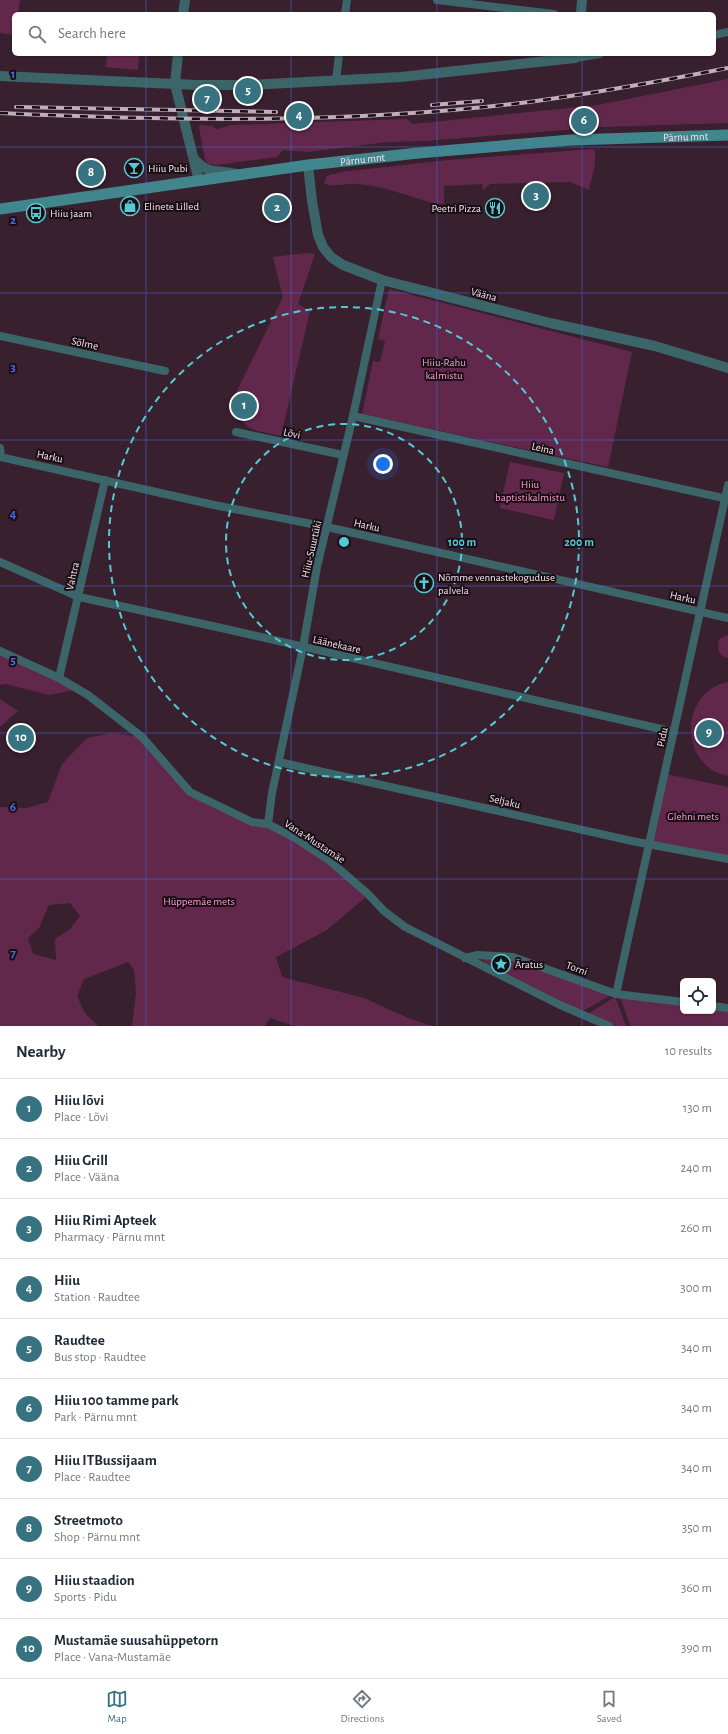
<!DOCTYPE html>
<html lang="en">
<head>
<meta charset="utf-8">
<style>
  :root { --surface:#fff; --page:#f6f6f7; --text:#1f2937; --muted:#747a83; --line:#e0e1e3; --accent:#36727f }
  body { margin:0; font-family:"Alegreya Sans",sans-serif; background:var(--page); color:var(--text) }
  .controls { position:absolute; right:12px; bottom:12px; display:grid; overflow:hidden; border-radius:6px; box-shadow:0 1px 3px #0004 }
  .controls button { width:36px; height:36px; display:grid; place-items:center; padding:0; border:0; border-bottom:1px solid var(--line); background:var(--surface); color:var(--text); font:20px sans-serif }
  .you { position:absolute; left:383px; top:464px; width:14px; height:14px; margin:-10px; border:3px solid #fff; border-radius:50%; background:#1a73e8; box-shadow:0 0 0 6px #1a73e833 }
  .badge { display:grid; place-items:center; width:26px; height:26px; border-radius:50%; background:var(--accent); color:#fff; font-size:13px; font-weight:700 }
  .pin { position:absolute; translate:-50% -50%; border:2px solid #fff; box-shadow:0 1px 4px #0006 }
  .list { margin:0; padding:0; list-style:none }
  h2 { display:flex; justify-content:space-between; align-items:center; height:52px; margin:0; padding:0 16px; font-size:17px }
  h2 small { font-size:13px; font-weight:400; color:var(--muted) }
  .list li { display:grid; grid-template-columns:26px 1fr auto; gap:12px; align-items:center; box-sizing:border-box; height:60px; padding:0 16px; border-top:1px solid var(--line) }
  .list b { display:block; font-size:15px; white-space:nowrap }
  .list p { margin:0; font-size:13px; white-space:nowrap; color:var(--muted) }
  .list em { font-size:13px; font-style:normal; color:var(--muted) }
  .icon { flex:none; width:22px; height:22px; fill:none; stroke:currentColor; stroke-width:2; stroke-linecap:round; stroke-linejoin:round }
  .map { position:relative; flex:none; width:728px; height:1026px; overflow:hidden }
  .search { position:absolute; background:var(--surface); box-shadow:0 1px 3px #0004; left:12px; right:12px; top:12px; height:44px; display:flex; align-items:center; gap:10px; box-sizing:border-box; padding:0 14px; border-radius:6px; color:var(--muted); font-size:15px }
  .sheet { height:652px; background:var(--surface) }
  nav { display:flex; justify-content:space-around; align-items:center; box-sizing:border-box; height:56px; border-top:1px solid var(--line); background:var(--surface); font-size:11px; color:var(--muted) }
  nav a { display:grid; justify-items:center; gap:2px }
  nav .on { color:var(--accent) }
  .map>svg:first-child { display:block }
  .green { fill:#62284c; fill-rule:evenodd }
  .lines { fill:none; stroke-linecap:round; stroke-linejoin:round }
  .minor { stroke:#3c6569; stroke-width:8 }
  .tertiary { stroke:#3c6569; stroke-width:10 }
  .secondary { stroke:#42868d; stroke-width:11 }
  .rail-casing { stroke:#c2aeba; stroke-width:4 }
  .rail { stroke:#190e14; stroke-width:2.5; stroke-dasharray:8; stroke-linecap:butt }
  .grid { fill:none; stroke:#496cdd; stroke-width:1; stroke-opacity:0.55 }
  .ring { fill:none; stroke:#52cbd7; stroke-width:2; stroke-dasharray:7 5 }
  .labels { text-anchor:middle; stroke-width:4; stroke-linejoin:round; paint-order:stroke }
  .street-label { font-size:11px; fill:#f7e5ef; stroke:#190e14 }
  .poi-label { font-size:11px; fill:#f7e5ef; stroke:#190e14; text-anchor:start }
  .park-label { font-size:11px; fill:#fd9dd5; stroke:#190e14 }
  .grid-label { font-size:13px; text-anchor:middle; font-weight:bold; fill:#496cdd; stroke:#190e14; stroke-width:4; stroke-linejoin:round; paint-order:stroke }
  .centre { fill:#52cbd7; stroke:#190e14; stroke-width:2 }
  .ring-label { font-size:12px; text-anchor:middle; font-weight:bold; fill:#52cbd7; stroke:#190e14; stroke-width:4; stroke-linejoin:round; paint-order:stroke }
</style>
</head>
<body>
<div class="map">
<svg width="728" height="1026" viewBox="0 0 728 1026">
  <rect width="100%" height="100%" fill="#39202f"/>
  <g class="green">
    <path d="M0 0H20L18 14H14V35L0 33Z"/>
    <path d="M107 54H139L138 70 106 67Z"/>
    <path d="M728 79V123L601 127 425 141 388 142 308 152 283 150 277 157 217 165 209 164 205 160 199 127 200 125 212 126 217 129 231 125 407 119 413 124 598 105Z"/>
    <path d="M593 149 595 151V164L589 190 570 182 490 184 483 190 482 184 444 186V204H436C411 197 384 186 358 184 348 183 331 188 324 183L327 176 341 172 449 160Z"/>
    <path d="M305 253 315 254 298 304 310 311 281 436C248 428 247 434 232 401L283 297 273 257Z"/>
    <path d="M389 289 632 352 608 467 362 414 373 361 380 362 385 341 378 339Z"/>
    <path d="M510 462 564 473 554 520 500 508Z"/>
    <path d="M728 635V658C718 656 717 648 719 639Z"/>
    <path d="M0 651 79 689 49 695 6 684 0 685Z"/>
    <path d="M728 682V776C678 766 679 692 728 682Z"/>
    <path d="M0 699 18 711 0 727Z"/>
    <path d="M112 733 142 737 190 792 297 839 367 896 327 930 276 957 282 977 364 998 408 1018 432 1026H295L270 1018 265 1026H132L136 993 134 970 128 962 84 979 77 996 85 1013 98 1026H0V807L26 808 48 802 62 764 87 738ZM70 903 80 916 70 929 55 939 56 960 33 954 28 938 39 928 49 905Z"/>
    <path d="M666 774 728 787V859L649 843Z"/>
    <path d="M485 958 513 960 611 995 581 1012 485 962 483 960Z"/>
    <path d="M620 996 683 1004V1011H713V1008L728 1010V1026H630Z"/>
    <path d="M615 997 626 1026H616L586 1015Z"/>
  </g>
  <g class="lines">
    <g class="minor">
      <path d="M437 0 554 14"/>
      <path d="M345 14 347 0"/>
      <path d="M714 35 728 32"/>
      <path d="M575 58 600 54"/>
      <path d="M336 81 339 54"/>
      <path d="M0 336 165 371"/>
      <path d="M353 416 728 499"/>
      <path d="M236 432 343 455"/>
      <path d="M0 448 1 457"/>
      <path d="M0 457 214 505 327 527 728 618"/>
      <path d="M0 562 79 597 226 629 674 732"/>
      <path d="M0 651 59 678 88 695 142 737 190 792 252 822 268 824 295 838 330 861 368 894 384 911 405 927 560 1005 609 1026"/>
      <path d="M59 678 105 480"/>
      <path d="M279 762 632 841 728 859"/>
      <path d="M268 824 272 793 303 647 317 567 353 416 382 280"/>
      <path d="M465 958 478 955 513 957 616 994 683 1002"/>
      <path d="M616 994 728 485"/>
      <path d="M713 1006 728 1008"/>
    </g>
    <g class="tertiary">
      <path d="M183 14 185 0"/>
      <path d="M581 14 582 0"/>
      <path d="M178 54 175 84 199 181"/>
      <path d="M0 76 197 85H248L401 77 575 58 576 54"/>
      <path d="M194 159C210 176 217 169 237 174"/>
      <path d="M308 165 312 201 318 235 323 247 331 257 343 265 382 280 550 323 655 346 728 368"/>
    </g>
    <path class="secondary" id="s1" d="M0 209 308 165 418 153 571 140 728 135"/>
    <defs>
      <g id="rail">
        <path d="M432 105 482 101"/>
        <path d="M16 107 276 112"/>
        <path d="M0 113C174 121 355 124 529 102 596 93 662 81 728 68"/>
      </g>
    </defs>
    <use href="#rail" class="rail-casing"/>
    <use href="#rail" class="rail"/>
  </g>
  <path class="grid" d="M146 0V14M291 0V14M437 0V14M582 0V14M146 54V1026M291 54V1026M437 54V1026M582 54V1026M0 147H728M0 293H728M0 440H728M0 586H728M0 733H728M0 879H728"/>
  <g class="ring">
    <circle cx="344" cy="542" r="118"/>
    <circle cx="344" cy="542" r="235"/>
  </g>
  <defs>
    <symbol id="bar-ring" viewBox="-11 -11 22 22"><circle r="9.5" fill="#190e14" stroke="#52cbd7" stroke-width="1.5"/><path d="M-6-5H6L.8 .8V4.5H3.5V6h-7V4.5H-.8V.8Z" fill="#52cbd7"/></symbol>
    <symbol id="shop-ring" viewBox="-11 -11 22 22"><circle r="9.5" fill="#190e14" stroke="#52cbd7" stroke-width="1.5"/><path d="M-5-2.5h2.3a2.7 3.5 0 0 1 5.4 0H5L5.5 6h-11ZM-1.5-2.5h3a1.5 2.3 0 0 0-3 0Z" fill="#52cbd7"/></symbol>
    <symbol id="restaurant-ring" viewBox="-11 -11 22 22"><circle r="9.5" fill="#190e14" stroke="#52cbd7" stroke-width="1.5"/><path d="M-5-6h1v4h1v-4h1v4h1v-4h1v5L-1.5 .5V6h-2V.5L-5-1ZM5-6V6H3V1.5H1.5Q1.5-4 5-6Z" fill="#52cbd7"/></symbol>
    <symbol id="bus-ring" viewBox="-11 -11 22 22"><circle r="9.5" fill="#190e14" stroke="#52cbd7" stroke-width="1.5"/><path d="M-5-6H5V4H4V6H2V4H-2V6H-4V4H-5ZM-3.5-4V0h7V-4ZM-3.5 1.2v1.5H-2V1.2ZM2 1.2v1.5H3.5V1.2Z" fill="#52cbd7"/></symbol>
    <symbol id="church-ring" viewBox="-11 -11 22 22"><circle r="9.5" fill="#190e14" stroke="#52cbd7" stroke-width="1.5"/><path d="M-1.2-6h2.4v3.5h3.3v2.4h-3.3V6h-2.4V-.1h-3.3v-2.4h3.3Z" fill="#52cbd7"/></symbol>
    <symbol id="sight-ring" viewBox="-11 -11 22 22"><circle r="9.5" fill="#190e14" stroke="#52cbd7" stroke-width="1.5"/><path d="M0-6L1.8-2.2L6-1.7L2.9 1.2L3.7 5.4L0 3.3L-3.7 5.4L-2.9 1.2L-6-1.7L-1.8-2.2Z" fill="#52cbd7"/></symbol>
  </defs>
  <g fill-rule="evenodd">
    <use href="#bar-ring" x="123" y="157" width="22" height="22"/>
    <use href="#shop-ring" x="119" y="195" width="22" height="22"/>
    <use href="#restaurant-ring" x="484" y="197" width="22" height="22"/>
    <use href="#bus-ring" x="25" y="202" width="22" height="22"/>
    <use href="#church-ring" x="413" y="572" width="22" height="22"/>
    <use href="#sight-ring" x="490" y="953" width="22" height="22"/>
  </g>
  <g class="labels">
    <g class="street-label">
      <text dy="4" stroke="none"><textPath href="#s1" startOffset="690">Pärnu mnt</textPath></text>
      <text dy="4" stroke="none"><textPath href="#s1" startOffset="366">Pärnu mnt</textPath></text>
      <text transform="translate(484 294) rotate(15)" y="4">Vääna</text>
      <text transform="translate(85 343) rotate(12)" y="4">Sõlme</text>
      <text transform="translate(292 433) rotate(12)" y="4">Lõvi</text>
      <text transform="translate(543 448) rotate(13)" y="4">Leina</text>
      <text transform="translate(50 456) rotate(12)" y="4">Harku</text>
      <text transform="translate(367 525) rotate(13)" y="4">Harku</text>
      <text transform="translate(311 549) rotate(-77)" y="4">Hiiu-Suurtüki</text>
      <text transform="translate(72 576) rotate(-77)" y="4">Vahtra</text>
      <text transform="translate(683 597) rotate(13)" y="4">Harku</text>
      <text transform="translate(337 644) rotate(13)" y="4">Läänekaare</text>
      <text transform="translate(662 737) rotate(-78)" y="4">Pidu</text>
      <text transform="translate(505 801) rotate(13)" y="4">Seljaku</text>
      <text transform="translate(315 841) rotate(33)" y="4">Vana-Mustamäe</text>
      <text transform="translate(577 968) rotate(20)" y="4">Torni</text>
    </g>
    <g class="poi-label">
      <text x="148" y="172">Hiiu Pubi</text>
      <text x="144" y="210">Elinete Lilled</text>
      <text x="481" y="212" text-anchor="end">Peetri Pizza</text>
      <text x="50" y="217">Hiiu jaam</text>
      <text x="438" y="581">Nõmme vennastekoguduse<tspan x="438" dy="13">palvela</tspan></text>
      <text x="515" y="968">Äratus</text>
    </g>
    <g class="park-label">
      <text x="444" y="366">Hiiu-Rahu<tspan x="444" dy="13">kalmistu</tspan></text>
      <text x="530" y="488">Hiiu<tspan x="530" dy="13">baptistikalmistu</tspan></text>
      <text x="693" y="820">Glehni mets</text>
      <text x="199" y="905">Hüppemäe mets</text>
    </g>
  </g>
  <g class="grid-label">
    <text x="13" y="78">1</text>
    <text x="13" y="224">2</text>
    <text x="13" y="371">3</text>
    <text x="13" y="518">4</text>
    <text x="13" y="664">5</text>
    <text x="13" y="811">6</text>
    <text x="13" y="957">7</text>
  </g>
  <circle cx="344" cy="542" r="6" class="centre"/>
  <g class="ring-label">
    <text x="462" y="546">100 m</text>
    <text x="579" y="546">200 m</text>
  </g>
</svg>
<div class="controls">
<button><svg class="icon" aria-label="locate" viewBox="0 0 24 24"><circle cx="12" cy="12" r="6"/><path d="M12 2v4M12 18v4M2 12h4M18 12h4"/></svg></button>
</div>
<div class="you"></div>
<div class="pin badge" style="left:244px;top:406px">1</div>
<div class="pin badge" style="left:277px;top:208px">2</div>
<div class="pin badge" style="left:536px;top:196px">3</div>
<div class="pin badge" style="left:299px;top:116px">4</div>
<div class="pin badge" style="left:248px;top:91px">5</div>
<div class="pin badge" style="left:584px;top:121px">6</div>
<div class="pin badge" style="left:207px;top:99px">7</div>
<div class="pin badge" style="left:91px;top:173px">8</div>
<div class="pin badge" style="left:709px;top:733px">9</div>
<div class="pin badge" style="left:21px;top:738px">10</div>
<div class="search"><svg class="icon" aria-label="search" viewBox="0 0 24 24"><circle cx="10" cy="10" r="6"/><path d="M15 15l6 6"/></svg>Search here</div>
</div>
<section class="sheet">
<h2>Nearby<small>10 results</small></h2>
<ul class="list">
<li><span class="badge">1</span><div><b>Hiiu lõvi</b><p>Place · Lõvi</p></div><em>130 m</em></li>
<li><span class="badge">2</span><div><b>Hiiu Grill</b><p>Place · Vääna</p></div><em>240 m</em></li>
<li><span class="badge">3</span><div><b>Hiiu Rimi Apteek</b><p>Pharmacy · Pärnu mnt</p></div><em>260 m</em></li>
<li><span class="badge">4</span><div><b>Hiiu</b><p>Station · Raudtee</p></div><em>300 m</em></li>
<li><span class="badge">5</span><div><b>Raudtee</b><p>Bus stop · Raudtee</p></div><em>340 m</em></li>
<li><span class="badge">6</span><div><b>Hiiu 100 tamme park</b><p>Park · Pärnu mnt</p></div><em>340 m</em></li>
<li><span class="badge">7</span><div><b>Hiiu ITBussijaam</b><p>Place · Raudtee</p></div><em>340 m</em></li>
<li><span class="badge">8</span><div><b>Streetmoto</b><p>Shop · Pärnu mnt</p></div><em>350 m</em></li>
<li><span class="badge">9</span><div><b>Hiiu staadion</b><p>Sports · Pidu</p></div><em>360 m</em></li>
<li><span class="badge">10</span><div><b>Mustamäe suusahüppetorn</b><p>Place · Vana-Mustamäe</p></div><em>390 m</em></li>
</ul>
</section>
<nav>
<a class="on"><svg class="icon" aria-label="map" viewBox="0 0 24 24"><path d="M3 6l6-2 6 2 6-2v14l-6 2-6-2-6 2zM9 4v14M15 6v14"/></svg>Map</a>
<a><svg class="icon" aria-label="directions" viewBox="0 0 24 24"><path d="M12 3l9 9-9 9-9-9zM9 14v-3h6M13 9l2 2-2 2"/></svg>Directions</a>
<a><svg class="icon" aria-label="saved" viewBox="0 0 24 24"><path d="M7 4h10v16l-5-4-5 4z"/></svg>Saved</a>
</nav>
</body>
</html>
